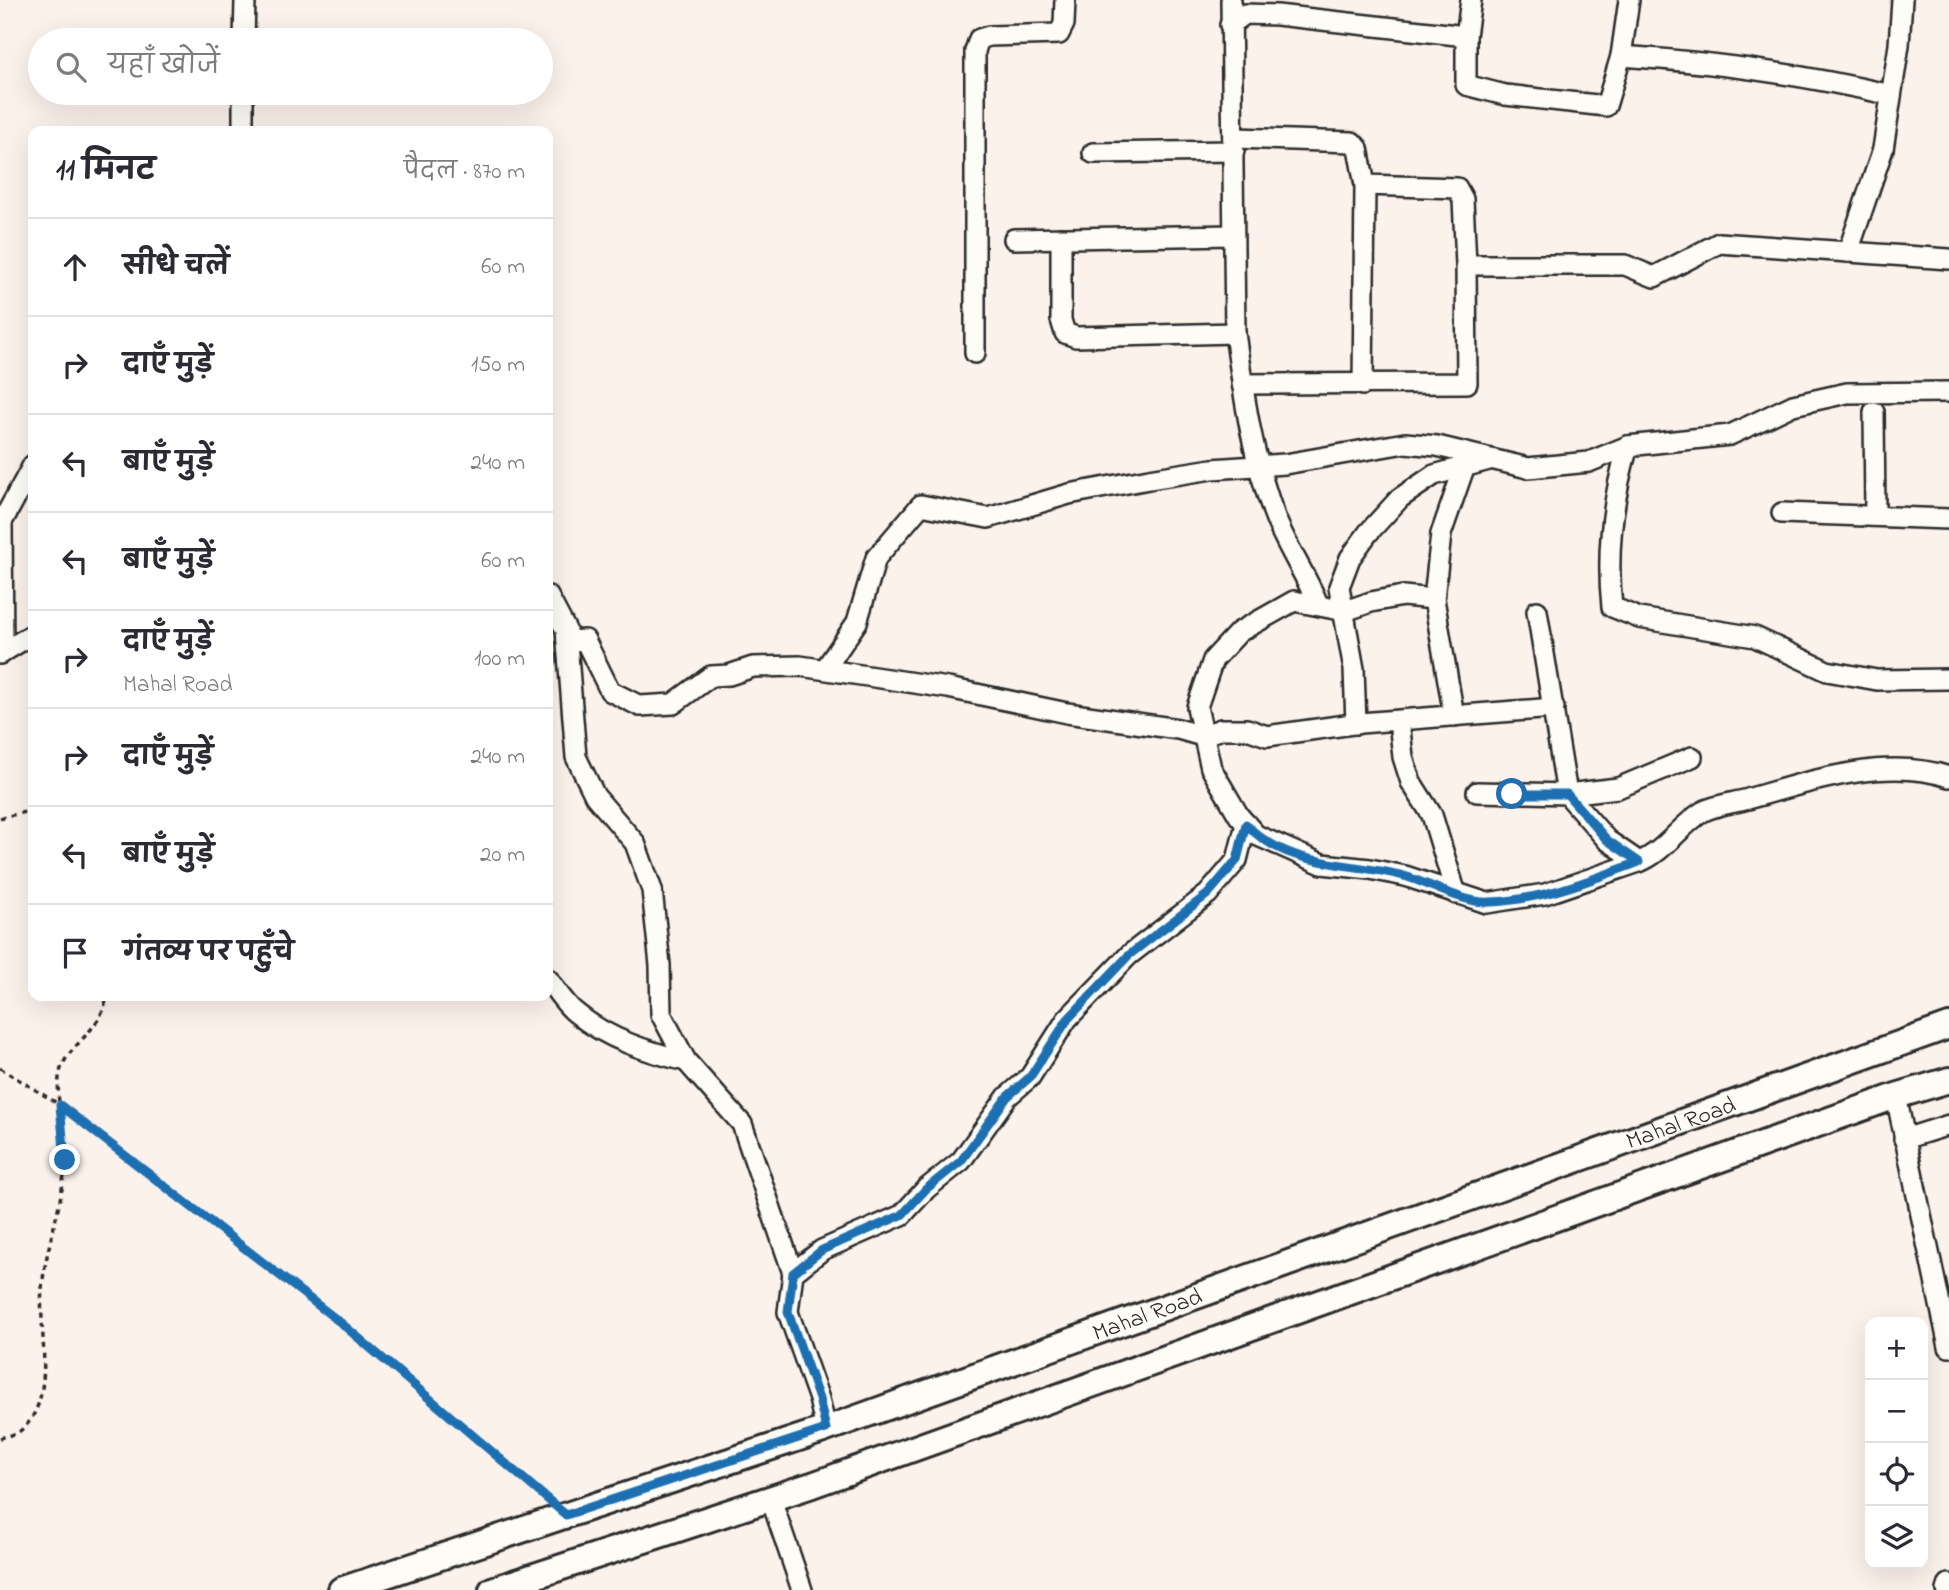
<!DOCTYPE html>
<html lang="hi">
<head>
<meta charset="utf-8">
<style>
  :root { --surface:#fff; --page:#f7f7f7; --text:#2b2b33; --muted:#7c7c81; --line:#e1e1e2 }
  body { margin:0; font-family:"Indie Flower","Playpen Sans Deva",sans-serif; background:var(--page); color:var(--text) }
  .controls { position:absolute; right:21px; bottom:21px; display:grid; overflow:hidden; border-radius:14px; box-shadow:0 7px 28px #0002 }
  .controls button { width:63px; height:63px; display:grid; place-items:center; padding:0; border:0; border-bottom:2px solid var(--line); background:var(--surface); color:var(--text); font:35px sans-serif }
  .stop { position:absolute; width:21px; height:21px; margin:-16px; border:5px solid #1f6fb2; border-radius:50%; background:#fff }
  .stop.end { background:#1f6fb2; border-color:#fff; box-shadow:0 2px 7px #0008 }
  .list { margin:0; padding:0; list-style:none }
  h2 { display:flex; justify-content:space-between; align-items:center; height:91px; margin:0; padding:0 28px; font-size:30px }
  h2 small { font-size:23px; font-weight:400; color:var(--muted) }
  .list li { display:grid; grid-template-columns:46px 1fr auto; gap:21px; align-items:center; box-sizing:border-box; height:98px; padding:0 28px; border-top:2px solid var(--line) }
  .list b { display:block; font-size:26px; white-space:nowrap }
  .list p { margin:0; font-size:23px; white-space:nowrap; color:var(--muted) }
  .list em { font-size:23px; font-style:normal; color:var(--muted) }
  .icon { flex:none; width:38px; height:38px; fill:none; stroke:currentColor; stroke-width:2; stroke-linecap:round; stroke-linejoin:round }
  .map { position:relative; flex:none; width:1949px; height:1590px; overflow:hidden }
  .search { position:absolute; background:var(--surface); box-shadow:0 7px 28px #0002; left:28px; top:28px; width:525px; height:77px; display:flex; align-items:center; gap:18px; box-sizing:border-box; padding:0 24px; border-radius:38px; color:var(--muted); font-size:26px }
  .panel { position:absolute; background:var(--surface); box-shadow:0 7px 28px #0002; left:28px; top:126px; width:525px; height:875px; border-radius:14px }
  .map>svg:first-child { display:block }
  .lines { fill:none; stroke-linecap:round; stroke-linejoin:round }
  .minor-casing { stroke:#2b2b2b; stroke-width:24 }
  .major-casing { stroke:#2b2b2b; stroke-width:30 }
  .path { stroke:#2b2b2b; stroke-width:3.5; stroke-dasharray:5 5; stroke-linecap:butt }
  .minor { stroke:#fdfcf7; stroke-width:19 }
  .major { stroke:#fdfcf7; stroke-width:24 }
  .route { stroke:#1f6fb2; stroke-width:9 }
  .labels { text-anchor:middle; stroke-width:5; stroke-linejoin:round; paint-order:stroke }
  .street-label { font-size:24px; fill:#2b2b2b; stroke:#fdfcf7 }
</style>
</head>
<body>
<div class="map">
<svg width="1949" height="1590" viewBox="0 0 1949 1590">
  <rect width="100%" height="100%" fill="#fcf2ec"/>
  <filter id="ink" filterUnits="userSpaceOnUse"><feTurbulence type="fractalNoise" baseFrequency=".0143" numOctaves="2"/><feDisplacementMap in="SourceGraphic" scale="14" xChannelSelector="R" yChannelSelector="G"/><feConvolveMatrix kernelMatrix="1 2 1 2 8 2 1 2 1" color-interpolation-filters="sRGB"/></filter>
  <g filter="url(#ink)">
    <g class="lines">
      <defs>
        <g id="minor">
          <path d="M1231 0 1235 333C1244 398 1253 462 1277 522 1289 550 1306 576 1318 604"/>
          <path d="M1471 0 1466 36V85L1505 95 1606 106 1621 56 1629 0"/>
          <path d="M1230 25 1245 14 1277 15 1466 36"/>
          <path d="M244 40 245 0"/>
          <path d="M1621 56C1713 62 1802 74 1891 95"/>
          <path d="M243 131V93"/>
          <path d="M1235 138 1352 142 1358 148 1365 185 1457 188 1463 199 1466 265H1625L1654 277 1719 243 1949 259"/>
          <path d="M1093 153 1234 151"/>
          <path d="M1061 238V320L1065 333 1076 337 1235 333"/>
          <path d="M1014 239 1233 235"/>
          <path d="M1848 252 1883 149 1899 45 1902 0"/>
          <path d="M975 353V51L979 39 989 36 1059 34 1064 24 1065 0"/>
          <path d="M1242 384 1467 383 1466 265"/>
          <path d="M1363 385 1365 185"/>
          <path d="M1874 412 1875 516"/>
          <path d="M1628 446C1612 500 1606 551 1612 607L1639 618 1755 637 1827 671 1877 680 1949 679"/>
          <path d="M1782 513 1949 519"/>
          <path d="M548 596 566 630 576 757 595 796 635 843 652 890 660 965 661 1014 686 1061 742 1124 793 1273"/>
          <path d="M1434 599 1403 596 1371 602 1345 611 1294 601 1239 632 1213 660 1197 707 1211 768 1239 816 1256 835 1322 864 1370 869 1405 876 1487 903 1545 894 1639 862C1664 852 1679 827 1702 812 1714 805 1734 803 1748 799 1810 781 1886 756 1949 777"/>
          <path d="M1537 611 1567 794 1618 788 1692 757"/>
          <path d="M567 641 585 640 610 691 640 706 673 704 711 676 729 675 753 667 800 666 948 688 1067 713 1178 729 1202 736 1221 729H1247L1267 736 1360 723 1554 708"/>
          <path d="M3 652 2 522 33 465"/>
          <path d="M0 654 33 634"/>
          <path d="M825 669 857 622 876 558 921 505 988 518 1069 494 1149 479 1212 469 1285 464 1405 443 1437 446 1528 468 1589 462 1628 446 1730 435 1793 405 1847 393 1949 392"/>
          <path d="M1454 716 1434 599 1441 534 1464 468"/>
          <path d="M1399 721 1403 757 1411 782 1432 815 1456 894"/>
          <path d="M1356 724 1354 669 1339 587 1350 558 1368 533 1400 498 1434 475 1489 460"/>
          <path d="M1477 792 1567 794 1607 840 1639 862"/>
          <path d="M548 979C556 990 565 1005 576 1013 607 1039 648 1052 686 1061"/>
          <path d="M1896 1096 1949 1347"/>
          <path d="M1904 1139 1949 1125"/>
          <path d="M826 1429 819 1399 788 1312 793 1273 822 1250 902 1215 926 1189 961 1161 1007 1097 1030 1077 1067 1019 1129 955 1208 894 1237 860 1246 824"/>
          <path d="M771 1499 802 1590"/>
          <path d="M1947 1590 1949 1584"/>
        </g>
        <g id="major">
          <path id="s1" d="M341 1590 826 1429 1949 1026"/>
          <path d="M492 1590 812 1485 1896 1096 1949 1080"/>
        </g>
      </defs>
      <use href="#minor" class="minor-casing"/>
      <use href="#major" class="major-casing"/>
      <g class="path">
        <path d="M0 818 33 810"/>
        <path d="M0 1068 60 1105 341 1323 548 1499"/>
        <path d="M0 1438C6 1436 15 1435 20 1431 58 1401 38 1329 42 1288 46 1245 63 1205 65 1162 66 1133 54 1101 60 1072 67 1045 101 1032 107 996"/>
      </g>
      <use href="#minor" class="minor"/>
      <use href="#major" class="major"/>
    </g>
  </g>
  <g class="lines" filter="url(#ink)">
    <path class="route" d="M65 1160 60 1105 341 1323 566 1515 826 1429 819 1399 788 1312 793 1273 822 1250 902 1215 926 1189 961 1161 1007 1097 1030 1077 1068 1019 1129 955 1208 894 1237 860 1246 824C1287 869 1350 861 1404 876 1429 883 1465 904 1490 902 1542 900 1591 880 1639 862L1607 840 1567 794H1512"/>
  </g>
  <g class="labels">
    <g class="street-label">
      <text dy="8" stroke="none"><textPath href="#s1" startOffset="1419">Mahal Road</textPath></text>
      <text dy="8" stroke="none"><textPath href="#s1" startOffset="852">Mahal Road</textPath></text>
    </g>
  </g>
</svg>
<div class="controls">
<button>+</button>
<button>−</button>
<button><svg class="icon" aria-label="locate" viewBox="0 0 24 24"><circle cx="12" cy="12" r="6"/><path d="M12 2v4M12 18v4M2 12h4M18 12h4"/></svg></button>
<button><svg class="icon" aria-label="layers" viewBox="0 0 24 24"><path d="M12 4l9 5-9 5-9-5zM3 14l9 5 9-5"/></svg></button>
</div>
<div class="stop" style="left:1512px;top:794px"></div>
<div class="stop end" style="left:65px;top:1160px"></div>
<div class="search"><svg class="icon" aria-label="search" viewBox="0 0 24 24"><circle cx="10" cy="10" r="6"/><path d="M15 15l6 6"/></svg>यहाँ खोजें</div>
<section class="panel">
<h2>11 मिनट<small>पैदल · 870 m</small></h2>
<ul class="list">
<li><svg class="icon" aria-label="ahead" viewBox="0 0 24 24"><path d="M12 20V5M6 11l6-6 6 6"/></svg><div><b>सीधे चलें</b></div><em>60 m</em></li>
<li><svg class="icon" aria-label="right" viewBox="0 0 24 24"><path d="M7 20v-9h11M14 6l5 5-5 5"/></svg><div><b>दाएँ मुड़ें</b></div><em>150 m</em></li>
<li><svg class="icon" aria-label="left" viewBox="0 0 24 24"><path d="M17 20v-9H6M10 6l-5 5 5 5"/></svg><div><b>बाएँ मुड़ें</b></div><em>240 m</em></li>
<li><svg class="icon" aria-label="left" viewBox="0 0 24 24"><path d="M17 20v-9H6M10 6l-5 5 5 5"/></svg><div><b>बाएँ मुड़ें</b></div><em>60 m</em></li>
<li><svg class="icon" aria-label="right" viewBox="0 0 24 24"><path d="M7 20v-9h11M14 6l5 5-5 5"/></svg><div><b>दाएँ मुड़ें</b><p>Mahal Road</p></div><em>100 m</em></li>
<li><svg class="icon" aria-label="right" viewBox="0 0 24 24"><path d="M7 20v-9h11M14 6l5 5-5 5"/></svg><div><b>दाएँ मुड़ें</b></div><em>240 m</em></li>
<li><svg class="icon" aria-label="left" viewBox="0 0 24 24"><path d="M17 20v-9H6M10 6l-5 5 5 5"/></svg><div><b>बाएँ मुड़ें</b></div><em>20 m</em></li>
<li><svg class="icon" aria-label="arrive" viewBox="0 0 24 24"><path d="M6 21V4h12l-3 4 3 4H6"/></svg><div><b>गंतव्य पर पहुँचे</b></div></li>
</ul>
</section>
</div>
</body>
</html>
